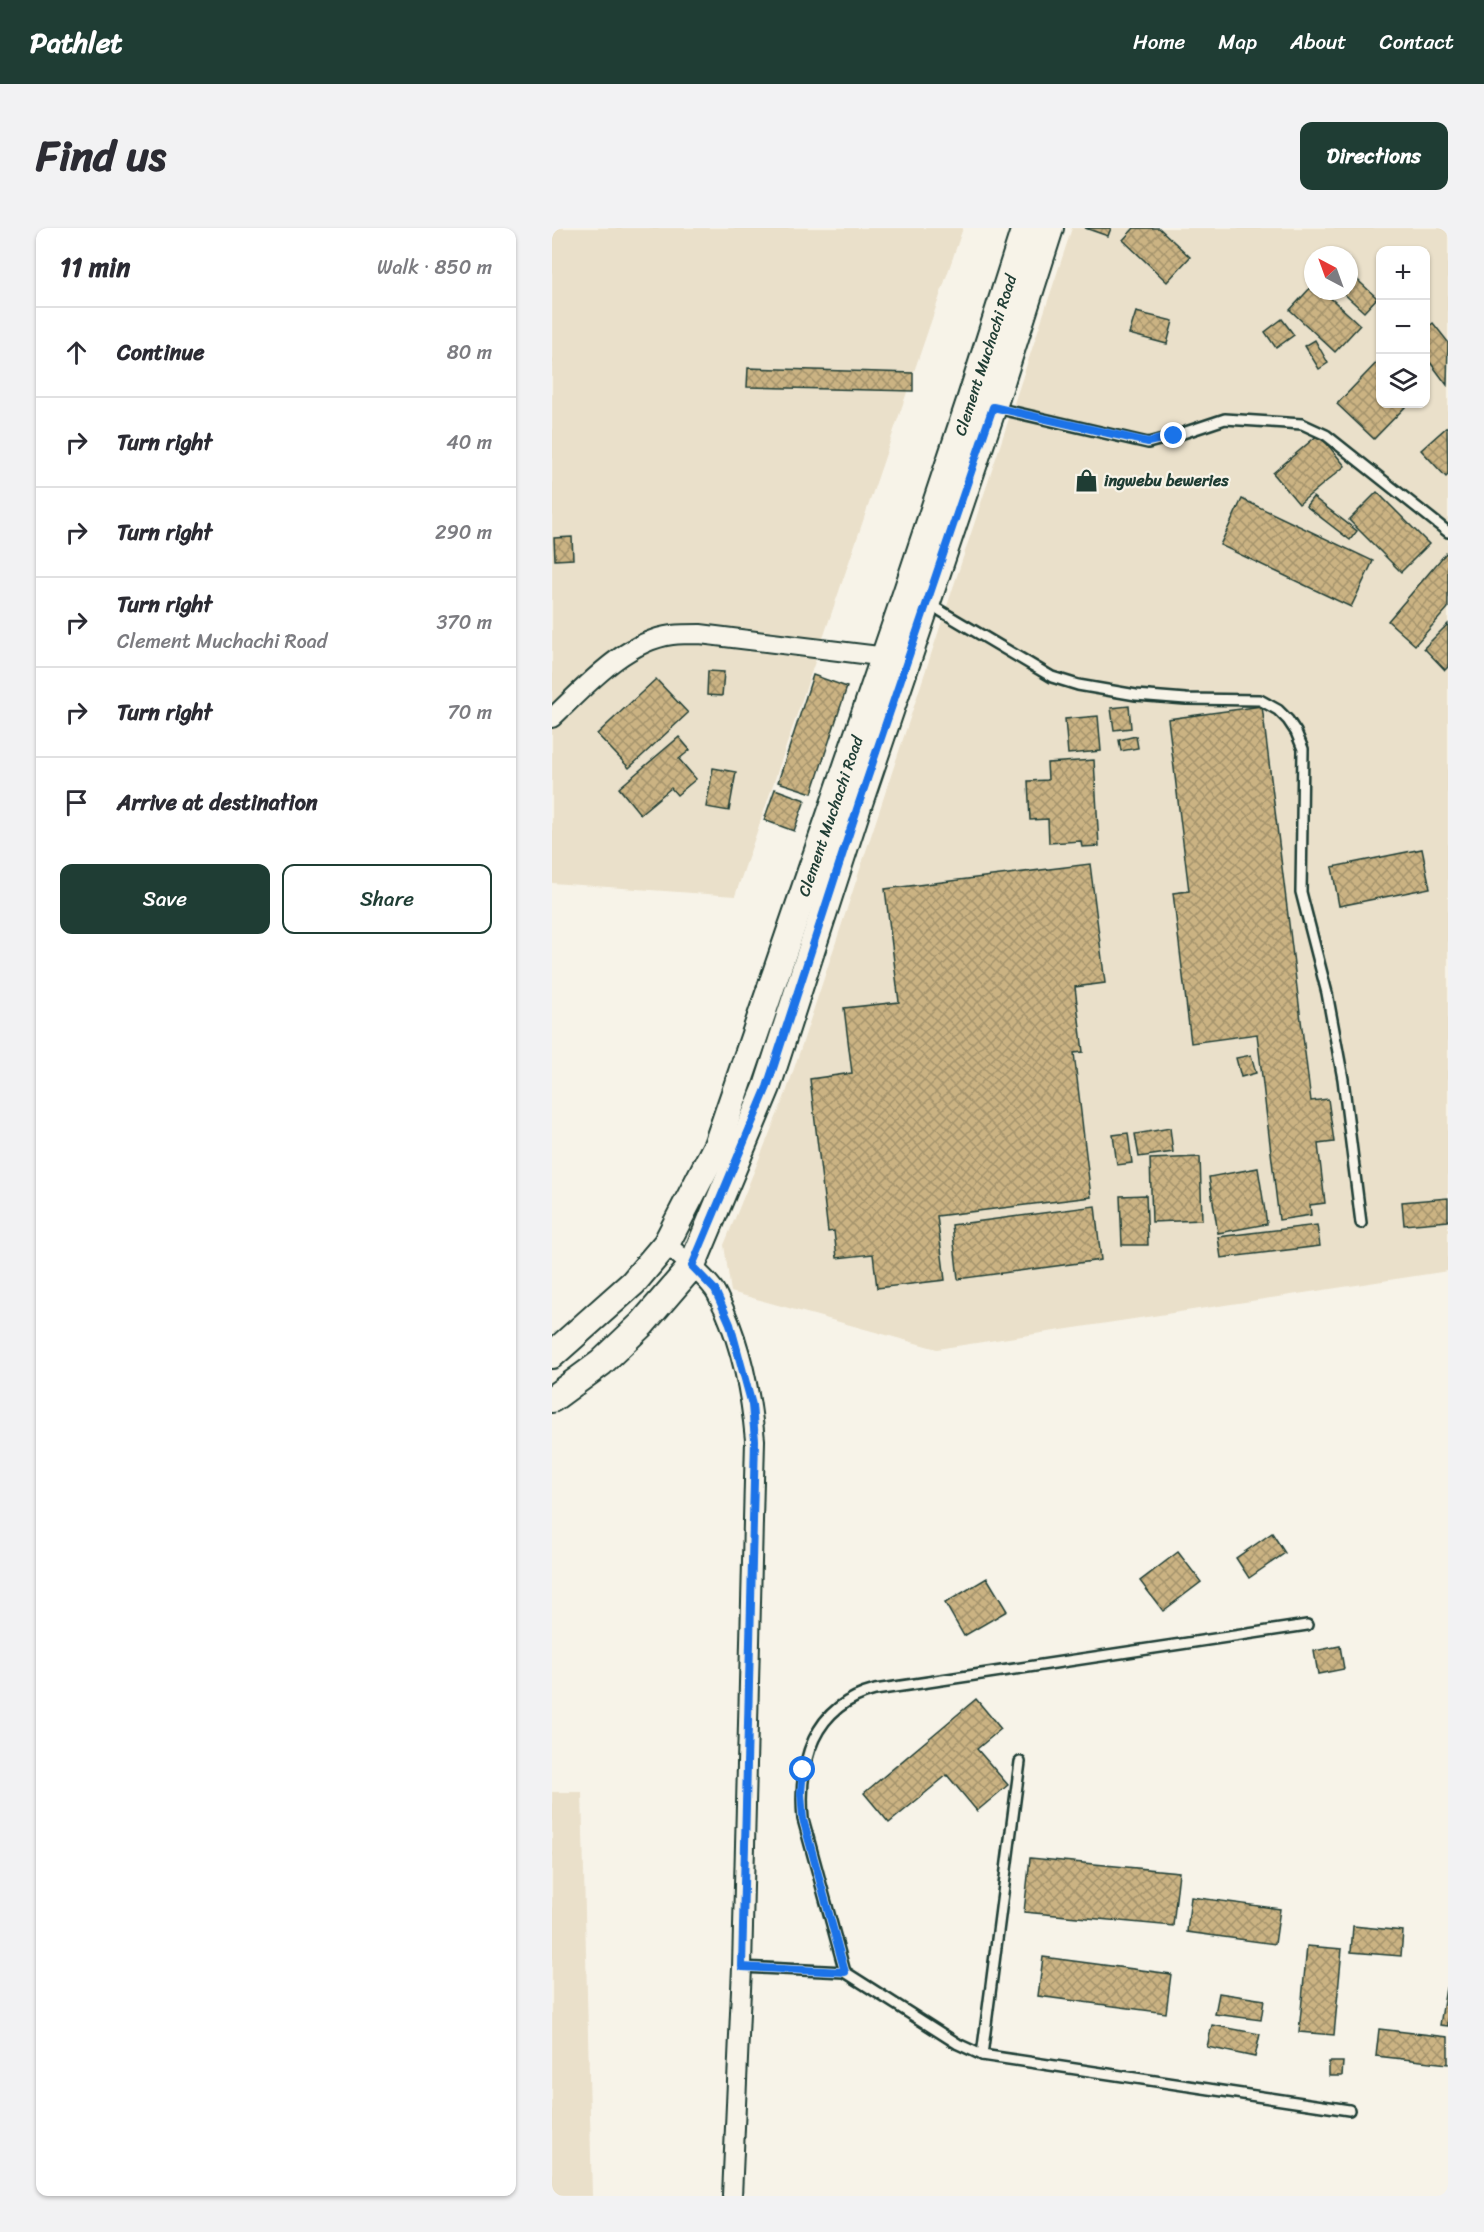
<!DOCTYPE html>
<html lang="en">
<head>
<meta charset="utf-8">
<style>
  :root { --surface:#fff; --page:#f2f2f3; --text:#2b2b33; --muted:#7c7c81; --line:#e1e1e2; --accent:#1f3d34 }
  body { margin:0; font-family:Sriracha,sans-serif; background:var(--page); color:var(--text) }
  .controls { position:absolute; right:18px; top:18px; display:grid; overflow:hidden; border-radius:12px; box-shadow:0 2px 4px #0004 }
  .controls button { width:54px; height:54px; display:grid; place-items:center; padding:0; border:0; border-bottom:2px solid var(--line); background:var(--surface); color:var(--text); font:30px sans-serif }
  .compass { position:absolute; left:752px; top:18px; width:54px; height:54px; border-radius:50%; background:var(--surface); box-shadow:0 2px 4px #0004; rotate:319deg }
  .stop { position:absolute; width:18px; height:18px; margin:-14px; border:4px solid #1a73e8; border-radius:50%; background:#fff }
  .stop.end { background:#1a73e8; border-color:#fff; box-shadow:0 2px 6px #0008 }
  .list { margin:0; padding:0; list-style:none }
  h2 { display:flex; justify-content:space-between; align-items:center; height:78px; margin:0; padding:0 24px; font-size:26px }
  h2 small { font-size:20px; font-weight:400; color:var(--muted) }
  .list li { display:grid; grid-template-columns:39px 1fr auto; gap:18px; align-items:center; box-sizing:border-box; height:90px; padding:0 24px; border-top:2px solid var(--line) }
  .list b { display:block; font-size:22px; white-space:nowrap }
  .list p { margin:0; font-size:20px; white-space:nowrap; color:var(--muted) }
  .list em { font-size:20px; font-style:normal; color:var(--muted) }
  .actions { display:flex; gap:12px; padding:18px 24px }
  .actions a { flex:1; padding:14px 0; border:2px solid var(--accent); border-radius:12px; text-align:center; font-size:21px; color:var(--accent) }
  .actions .main { background:var(--accent); color:#fff }
  .icon { flex:none; width:33px; height:33px; fill:none; stroke:currentColor; stroke-width:2; stroke-linecap:round; stroke-linejoin:round }
  .map { position:relative; flex:none; width:896px; height:1968px; overflow:hidden; border-radius:12px }
  header { display:flex; align-items:center; gap:36px; box-sizing:border-box; height:84px; padding:0 30px; background:var(--accent); color:#fff }
  header strong { font-size:28px }
  nav { display:flex; gap:33px; margin-inline-start:auto; font-size:21px }
  .intro { display:flex; align-items:center; justify-content:space-between; box-sizing:border-box; height:144px; padding:0 36px }
  h1 { margin:0; font-size:42px }
  .button { padding:15px 27px; border-radius:12px; background:var(--accent); color:#fff; font-size:21px; font-weight:700 }
  main { display:flex; gap:36px; padding:0 36px }
  aside { flex:1; background:var(--surface); border-radius:12px; box-shadow:0 2px 4px #0004 }
  .map>svg:first-child { display:block }
  .built { fill:#eae0ca; fill-rule:evenodd }
  .building { fill:url(#building-cross-hatch); stroke:#1f3d34; stroke-width:1.5 }
  .lines { fill:none; stroke-linecap:round; stroke-linejoin:round }
  .service-casing { stroke:#1f3d34; stroke-width:14 }
  .minor-casing { stroke:#1f3d34; stroke-width:22 }
  .secondary-casing { stroke:#1f3d34; stroke-width:30 }
  .service { stroke:#f7f3e8; stroke-width:9 }
  .minor { stroke:#f7f3e8; stroke-width:18 }
  .secondary { stroke:#f7f3e8; stroke-width:26 }
  .route { stroke:#1a73e8; stroke-width:8 }
  .labels { text-anchor:middle; stroke-width:4.5; stroke-linejoin:round; paint-order:stroke }
  .street-label { font-size:16px; fill:#1f3d34; stroke:#f7f3e8 }
  .poi-label { font-size:16px; font-weight:bold; fill:#1f3d34; stroke:#f7f3e8; text-anchor:start }
</style>
</head>
<body>
<header>
<strong>Pathlet</strong>
<nav><a>Home</a><a>Map</a><a>About</a><a>Contact</a></nav>
</header>
<div class="intro"><h1>Find us</h1><a class="button">Directions</a></div>
<main>
<aside>
<h2>11 min<small>Walk · 850 m</small></h2>
<ul class="list">
<li><svg class="icon" aria-label="ahead" viewBox="0 0 24 24"><path d="M12 20V5M6 11l6-6 6 6"/></svg><div><b>Continue</b></div><em>80 m</em></li>
<li><svg class="icon" aria-label="right" viewBox="0 0 24 24"><path d="M7 20v-9h11M14 6l5 5-5 5"/></svg><div><b>Turn right</b></div><em>40 m</em></li>
<li><svg class="icon" aria-label="right" viewBox="0 0 24 24"><path d="M7 20v-9h11M14 6l5 5-5 5"/></svg><div><b>Turn right</b></div><em>290 m</em></li>
<li><svg class="icon" aria-label="right" viewBox="0 0 24 24"><path d="M7 20v-9h11M14 6l5 5-5 5"/></svg><div><b>Turn right</b><p>Clement Muchachi Road</p></div><em>370 m</em></li>
<li><svg class="icon" aria-label="right" viewBox="0 0 24 24"><path d="M7 20v-9h11M14 6l5 5-5 5"/></svg><div><b>Turn right</b></div><em>70 m</em></li>
<li><svg class="icon" aria-label="arrive" viewBox="0 0 24 24"><path d="M6 21V4h12l-3 4 3 4H6"/></svg><div><b>Arrive at destination</b></div></li>
</ul>
<div class="actions"><a class="main">Save</a><a>Share</a></div>
</aside>
<div class="map">
<svg width="896" height="1968" viewBox="0 0 896 1968">
  <defs>
    <pattern id="building-cross-hatch" width="8" height="8" patternUnits="userSpaceOnUse" patternTransform="scale(1.5)"><rect width="8" height="8" fill="#cbb383"/><path d="M0 0l8 8M0 8l8-8" fill="none" stroke="#a4936c"/></pattern>
  </defs>
  <rect width="100%" height="100%" fill="#f7f3e8"/>
  <filter id="ink" filterUnits="userSpaceOnUse"><feTurbulence type="fractalNoise" baseFrequency=".0167" numOctaves="2"/><feDisplacementMap in="SourceGraphic" scale="12" xChannelSelector="R" yChannelSelector="G"/><feConvolveMatrix kernelMatrix="1 2 1 2 8 2 1 2 1" color-interpolation-filters="sRGB"/></filter>
  <g filter="url(#ink)">
    <g class="built">
      <path d="M0 0H411L183 668 0 655Z"/>
      <path d="M520 0H896V1043L385 1121 179 1064 172 1017 234 865ZM828 22H874V176H828ZM761 27H797V63H761Z"/>
      <path d="M0 1564H30L40 1968H0Z"/>
    </g>
    <g class="building">
      <path d="M533 0H559L556 8Z"/>
      <path d="M582 0H607L638 29 615 54 571 12Z"/>
      <path d="M797 44 825 70 812 84 789 63H797Z"/>
      <path d="M761 57V63H771L808 97 783 124 738 82Z"/>
      <path d="M584 84 621 93 615 116 577 106Z"/>
      <path d="M730 91 742 107 724 120 713 104Z"/>
      <path d="M881 95 896 114 895 157 874 129V101Z"/>
      <path d="M763 112 776 135 767 141 753 118Z"/>
      <path d="M828 131V176H856L822 211 785 176Z"/>
      <path d="M196 140 361 145V163L195 159Z"/>
      <path d="M895 199 896 247 894 249 869 222Z"/>
      <path d="M767 206 793 238 747 276 721 245Z"/>
      <path d="M825 264 877 316 849 344 797 292Z"/>
      <path d="M761 269 805 303 798 312 754 278Z"/>
      <path d="M690 271 821 333 799 379 668 317Z"/>
      <path d="M20 309 21 331 3 332 2 310Z"/>
      <path d="M894 325 896 327V380L863 417 836 393Z"/>
      <path d="M896 396V439L893 442 872 420Z"/>
      <path d="M156 443 172 444 170 468 155 467Z"/>
      <path d="M261 447 295 459 260 565 226 554Z"/>
      <path d="M104 451 136 485 77 540 45 506Z"/>
      <path d="M577 478 579 500 562 502 559 480Z"/>
      <path d="M710 478 759 873 776 871 782 914 766 916 773 975 758 977 759 987 727 992 705 806 639 815 621 665 637 663 616 491Z"/>
      <path d="M546 488 549 523 516 526 513 491Z"/>
      <path d="M584 508 586 520 569 523 567 512Z"/>
      <path d="M127 509 138 522 127 531 144 551 125 567 119 560 88 586 67 560Z"/>
      <path d="M542 532 547 618 530 619 529 613 497 615 496 591 478 592 476 553 496 552 495 535Z"/>
      <path d="M161 540 184 544 177 583 154 579Z"/>
      <path d="M223 561 253 572 242 603 212 592Z"/>
      <path d="M870 621 878 660 787 678 780 639Z"/>
      <path d="M538 636 553 755 523 759 531 824 522 825 539 969 385 988 393 1052 325 1060 321 1026 285 1030 282 1003 276 1004 258 851 300 845 292 780 347 774 333 661Z"/>
      <path d="M699 827 704 845 689 849 684 830Z"/>
      <path d="M618 900 621 924 587 929 583 906Z"/>
      <path d="M576 905 580 935 565 937 561 907Z"/>
      <path d="M648 929 650 992 600 994 598 931Z"/>
      <path d="M706 940 715 996 666 1005 657 949Z"/>
      <path d="M594 967 596 1017H570L568 968Z"/>
      <path d="M896 970V993L852 997 850 974Z"/>
      <path d="M543 978 549 1032 406 1051 400 997Z"/>
      <path d="M765 997 768 1018 669 1030 666 1009Z"/>
      <path d="M720 1305 733 1325 697 1350 684 1330Z"/>
      <path d="M626 1324 649 1354 611 1383 588 1353Z"/>
      <path d="M435 1350 455 1383 412 1408 393 1375Z"/>
      <path d="M788 1418 792 1441 766 1446 762 1423Z"/>
      <path d="M424 1471 449 1501 425 1521 456 1557 425 1583 395 1547 337 1595 312 1565Z"/>
      <path d="M478 1630 627 1644 621 1698 472 1684Z"/>
      <path d="M639 1669 728 1681 723 1716 635 1704Z"/>
      <path d="M801 1698 851 1703 849 1728 799 1724Z"/>
      <path d="M755 1718 790 1721 782 1807 747 1804Z"/>
      <path d="M491 1729 619 1746 614 1785 486 1768Z"/>
      <path d="M894 1760H896V1798L888 1797Z"/>
      <path d="M667 1765 712 1772 709 1792 663 1786Z"/>
      <path d="M660 1797 708 1806 703 1829 655 1819Z"/>
      <path d="M827 1801 896 1809V1836L824 1828Z"/>
      <path d="M777 1834H791L790 1848H777Z"/>
    </g>
    <g class="lines">
      <defs>
        <g id="service">
          <path d="M444 180 596 215 622 208 673 191 750 196 774 207 896 304"/>
          <path d="M377 376 500 449 526 457 584 467 634 471 708 472 726 482 736 492 744 504 751 521 749 664 775 765 791 851 809 995"/>
          <path d="M190 1739 293 1744 406 1816 430 1827 797 1882"/>
          <path d="M293 1744 251 1591C246 1534 261 1478 323 1462L755 1397"/>
          <path d="M430 1827 468 1534"/>
        </g>
        <g id="minor">
          <path d="M0 490C33 459 73 413 120 407 129 406 139 406 148 406L343 430"/>
          <path d="M114 1016C130 1030 148 1043 161 1060 166 1066 168 1074 172 1081 190 1122 199 1167 203 1212L190 1739 180 1968"/>
        </g>
        <g id="secondary">
          <path d="M0 1127 81 1055 114 1016 165 917 354 366 418 173 473 0"/>
          <path d="M0 1171 49 1135 90 1096 140 1038 215 859 307 575 441 179 498 0"/>
        </g>
      </defs>
      <use href="#service" class="service-casing"/>
      <use href="#minor" class="minor-casing"/>
      <use href="#secondary" class="secondary-casing"/>
      <use href="#service" class="service"/>
      <use href="#minor" class="minor"/>
      <use href="#secondary" class="secondary"/>
    </g>
  </g>
  <g class="lines" filter="url(#ink)">
    <path class="route" d="M251 1542 249 1565 251 1591 293 1744 190 1739 203 1212 200 1177 178 1096 163 1062 140 1038 215 859 307 575 441 179 596 214 622 208"/>
  </g>
  <defs>
    <symbol id="shop-bare" viewBox="-9 -9 18 18"><path d="M-5-2.5h2.3a2.7 3.5 0 0 1 5.4 0H5L5.5 6h-11ZM-1.5-2.5h3a1.5 2.3 0 0 0-3 0Z" fill="#1f3d34" stroke="#f7f3e8" stroke-width="2.5" paint-order="stroke"/></symbol>
  </defs>
  <g fill-rule="evenodd">
    <use href="#shop-bare" x="518" y="236" width="33" height="33"/>
  </g>
  <g class="labels">
    <g class="street-label">
      <text transform="translate(433 127) rotate(-72)" y="6">Clement Muchachi Road</text>
      <text transform="translate(278 588) rotate(-71)" y="6">Clement Muchachi Road</text>
    </g>
    <g class="poi-label">
      <text x="552" y="258">ingwebu beweries</text>
    </g>
  </g>
</svg>
<div class="controls">
<button>+</button>
<button>−</button>
<button><svg class="icon" aria-label="layers" viewBox="0 0 24 24"><path d="M12 4l9 5-9 5-9-5zM3 14l9 5 9-5"/></svg></button>
</div>
<svg class="compass" viewBox="-18 -18 36 36"><path d="M0-13l5 13h-10z" fill="#e53935"/><path d="M0 13l5-13h-10z" fill="#7c7c81"/></svg>
<div class="stop" style="left:251px;top:1542px"></div>
<div class="stop end" style="left:622px;top:208px"></div>
</div>
</main>
</body>
</html>
